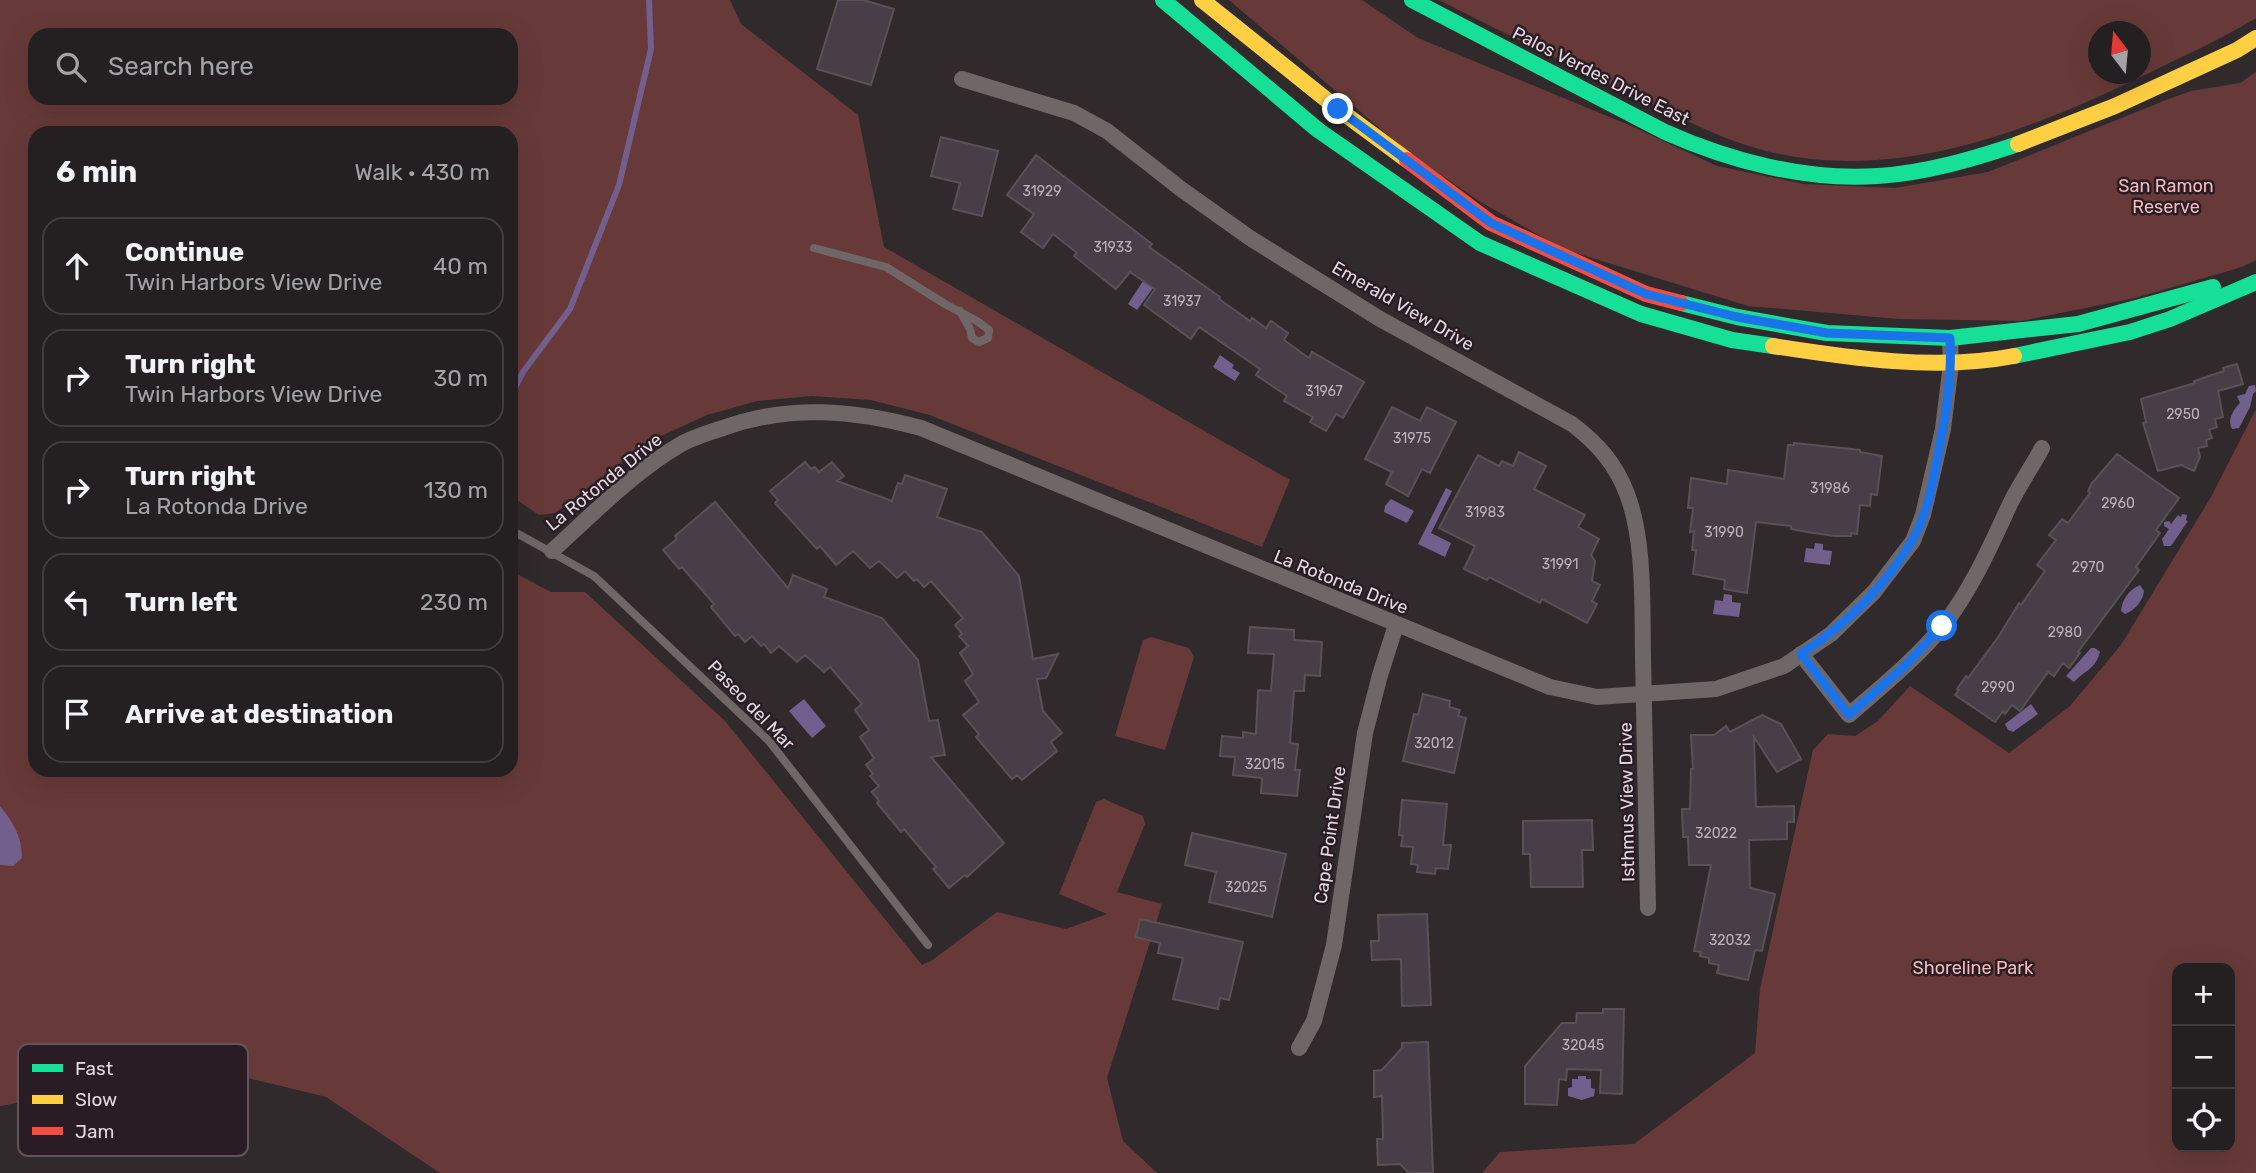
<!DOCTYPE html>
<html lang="en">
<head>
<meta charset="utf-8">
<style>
  :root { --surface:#242022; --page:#302d2f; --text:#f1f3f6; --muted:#a3a3a5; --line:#413e40 }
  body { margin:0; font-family:Rubik,sans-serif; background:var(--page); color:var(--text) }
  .controls { position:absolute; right:21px; bottom:21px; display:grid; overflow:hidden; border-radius:14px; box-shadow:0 7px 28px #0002 }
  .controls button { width:63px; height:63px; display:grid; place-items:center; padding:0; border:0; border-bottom:2px solid var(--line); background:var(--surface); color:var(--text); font:35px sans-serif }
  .compass { position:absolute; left:2088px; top:21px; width:63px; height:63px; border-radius:50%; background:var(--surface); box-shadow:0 7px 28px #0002; rotate:344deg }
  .stop { position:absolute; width:21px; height:21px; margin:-16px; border:5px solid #1a73e8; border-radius:50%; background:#fff }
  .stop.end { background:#1a73e8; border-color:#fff; box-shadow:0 2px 7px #0008 }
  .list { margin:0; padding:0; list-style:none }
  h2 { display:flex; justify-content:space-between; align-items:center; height:91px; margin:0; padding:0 28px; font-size:30px }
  h2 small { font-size:23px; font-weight:400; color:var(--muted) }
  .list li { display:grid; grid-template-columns:46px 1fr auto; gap:21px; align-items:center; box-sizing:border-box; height:98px; margin:0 14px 14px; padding:0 14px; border:2px solid var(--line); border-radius:21px }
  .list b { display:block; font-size:26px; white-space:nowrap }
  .list p { margin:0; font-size:23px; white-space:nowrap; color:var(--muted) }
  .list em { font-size:23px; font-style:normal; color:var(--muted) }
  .icon { flex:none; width:38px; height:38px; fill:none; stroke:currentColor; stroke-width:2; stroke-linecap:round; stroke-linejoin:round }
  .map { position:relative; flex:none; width:2256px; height:1173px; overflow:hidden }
  .search { position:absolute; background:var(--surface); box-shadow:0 7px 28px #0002; left:28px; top:28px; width:490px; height:77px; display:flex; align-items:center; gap:18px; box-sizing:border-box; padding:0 24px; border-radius:21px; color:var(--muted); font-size:26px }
  .panel { position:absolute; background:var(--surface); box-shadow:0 7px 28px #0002; left:28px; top:126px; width:490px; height:651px; border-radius:21px }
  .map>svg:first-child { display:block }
  .green { fill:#673a39; fill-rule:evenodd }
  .water { fill:#725f8d }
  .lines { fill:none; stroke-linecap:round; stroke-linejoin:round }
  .stream { stroke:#725f8d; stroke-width:6 }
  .building { fill:#483e48; stroke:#575256; stroke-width:2 }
  .lane { stroke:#6f6668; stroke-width:8 }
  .street { stroke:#6f6668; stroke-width:16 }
  .fast { stroke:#16e098; stroke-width:16 }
  .slow { stroke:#ffcf43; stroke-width:16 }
  .jam { stroke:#f24e42; stroke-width:16 }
  .route { stroke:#1a73e8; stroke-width:9 }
  .labels { text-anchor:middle; stroke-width:5; stroke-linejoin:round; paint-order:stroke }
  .number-label { font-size:14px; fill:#bcb2b8 }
  .street-label { font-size:18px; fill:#e2d8de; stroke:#2a1c24 }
  .park-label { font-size:18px; fill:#f4bbb9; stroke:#2a1c24 }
  .key { fill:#2a1c24; stroke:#61545c; stroke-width:2 }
  .key-label { font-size:19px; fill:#e2d8de }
</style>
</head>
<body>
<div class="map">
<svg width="2256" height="1173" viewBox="0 0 2256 1173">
  <rect width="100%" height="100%" fill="#302a2d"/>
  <g class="green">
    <path d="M0 0H730L741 24 858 115 884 247 1290 480 1262 547 930 415 871 400 812 396 757 401 707 415 648 442 555 513 539 515 511 496V133H35V770H511V571L551 592H585L725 721 922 965 931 961 997 912 1066 929 1107 914 1059 894 1096 802 1104 799 1143 816 1145 824 1117 892 1162 904 1107 1078 1123 1141 1157 1173H440L326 1097 206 1068 0 1106ZM35 35H511V98H35Z"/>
    <path d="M1229 0H1362L1418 38 1629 125 1717 166 1804 184 1895 188 1988 172 2166 100 2191 91 2240 83 2256 72V260L2242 267 2135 298 2021 321 1899 319 1748 306 1563 249 1479 201 1405 150Z"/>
    <path d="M1439 0H2256V18C2220 40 2181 57 2143 76 2026 132 1897 183 1766 151 1722 140 1680 117 1639 98 1572 66 1505 34 1439 0ZM2098 32H2140V74H2098Z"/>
    <path d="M2256 409V1173H1482L1500 1152 1634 1144 1755 1053 1760 989 1813 750 1828 734 1855 736 1878 721 1910 686 2009 753 2070 706 2121 645 2211 497ZM2177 968H2230V1147H2177Z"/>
    <path d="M1151 637 1189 648 1194 657 1165 750 1115 736 1143 640Z"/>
  </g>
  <g class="water">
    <path d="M1143 281 1153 288 1137 310 1128 304Z"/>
    <path d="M1220 355 1234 365 1232 368 1240 373 1235 381 1213 367Z"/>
    <path d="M2255 385 2256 391 2253 394 2250 407 2239 428 2232 429C2227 420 2233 410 2240 403L2237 396 2245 394 2249 386Z"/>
    <path d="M1446 488 1452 491 1431 533 1451 543 1445 557 1418 544Z"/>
    <path d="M1391 499 1414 511 1407 523 1384 512 1385 506Z"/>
    <path d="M2182 514 2187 515 2186 520 2188 521 2171 546H2164L2162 539 2169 529 2164 526V522L2169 521 2171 524 2178 515 2181 517Z"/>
    <path d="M1815 543 1823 544V550L1832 551 1830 565 1804 562 1806 548 1814 549Z"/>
    <path d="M2140 585 2144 591C2143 601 2134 611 2125 614L2121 611C2122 599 2129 590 2140 585Z"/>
    <path d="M1724 594 1732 595V602L1741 603 1739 617 1713 614 1715 600 1723 601Z"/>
    <path d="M2091 648H2095L2100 652C2095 670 2085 670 2074 682L2066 676Z"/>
    <path d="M804 699 826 726 812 738 789 711Z"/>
    <path d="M2031 704 2038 714 2013 732 2008 730 2005 724Z"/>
    <path d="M0 806C13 822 22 837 22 858L13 866 0 865Z"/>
    <path d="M1578 1076H1586V1079H1591V1088L1595 1089 1594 1096 1582 1100 1568 1096V1088L1572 1087V1079H1578Z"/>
  </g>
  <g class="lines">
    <path class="stream" d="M511 395 523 372 570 309 619 185 651 49 649 0"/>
  </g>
  <g class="building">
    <path d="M838 0H863L894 9 871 85 817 69Z"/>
    <path d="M941 137 998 151 982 216 953 209 960 183 931 176Z"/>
    <path d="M1036 155 1152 244 1149 247 1220 297 1219 299 1250 321 1252 318 1266 328 1271 321 1288 333 1284 340 1309 358 1312 352 1364 382 1343 418 1336 414 1326 431 1310 422 1313 417 1284 401 1287 396 1256 375 1260 369 1199 327 1191 339 1144 305 1155 289 1130 272 1116 289 1074 256 1077 253 1053 234 1043 248 1021 232 1034 214 1007 195Z"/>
    <path d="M2237 364 2243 384 2218 391 2223 417 2215 419 2217 427 2209 430 2212 438 2206 440 2207 446 2198 448 2200 457 2194 471 2181 465 2158 471 2143 423 2146 422 2141 399 2195 383 2194 381 2224 371 2223 368Z"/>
    <path d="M1392 407 1420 421 1427 407 1456 422 1430 473 1422 469 1408 496 1386 484 1392 472 1365 459Z"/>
    <path d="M1794 443 1860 450V452L1882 456 1877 495 1871 494 1870 506 1860 505 1857 534 1851 533V536H1834L1807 532 1791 529V526L1756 522 1747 593 1724 589 1725 580 1693 574 1696 550H1692L1694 531 1690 532 1693 508H1688L1691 478 1727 484 1728 470 1784 479 1788 445H1794Z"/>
    <path d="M1519 452 1546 466 1534 489 1585 515 1578 527 1599 539 1591 555 1595 561 1592 581 1600 585 1592 601 1597 604 1587 623 1542 599 1540 603 1489 577 1487 580 1464 569 1475 546 1439 528 1478 455 1499 466 1502 461 1513 466Z"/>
    <path d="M2117 454 2179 498 2156 530 2160 533 2136 567 2139 570 2078 652 2080 653 2069 668 2063 663 2054 676 2048 672 2020 711 2012 705 2005 714 2003 711 1995 722 1955 695 1959 690 1957 689 1966 676 1968 678 1999 636 2019 603 2021 605 2045 571 2037 565 2056 540 2049 535 2062 519 2068 523 2090 493 2088 491 2092 483Z"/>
    <path d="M805 462 811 469 815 467 819 472 832 462 844 476 837 481 892 501 898 483 902 484 905 475 947 489 937 517 982 532 1019 576 1033 659 1058 654 1046 678 1037 679 1043 711 1062 733 1051 742 1057 751 1022 780 1017 775 1012 779 976 737 979 734 963 715 979 702 965 681 973 674 960 653 968 646 959 636 962 634 955 625 963 618 931 581 924 587 917 579 914 581 905 571 897 578 879 561 870 568 853 551 836 565 820 546 817 549 775 503 778 500 770 491Z"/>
    <path d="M715 502 788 588 793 575 827 589 824 597 882 618 918 660 929 721 938 720 945 755 931 757 1004 843 967 877 965 875 949 888 933 869 936 867 904 829 901 832 877 803 879 801 872 792 879 786 870 776 873 774 866 765 874 758 860 737 869 730 855 710 862 704 830 667 824 672 805 655 797 662 779 646 771 653 764 644 761 646 752 636 745 642 738 634 735 636 711 607 714 604 682 567 679 569 663 550 677 539 675 536Z"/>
    <path d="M1250 627 1294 630V640L1322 642 1320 676 1305 675 1304 691H1294L1290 743 1298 744 1295 770H1300L1297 796 1261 793 1262 778 1233 775 1235 757 1220 756 1222 736 1243 738V732L1256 734 1258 690 1271 691 1274 654 1248 653Z"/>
    <path d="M1423 694 1450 701 1449 707 1460 710 1458 716 1466 718 1454 773 1403 761 1414 714 1418 715Z"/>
    <path d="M1762 715 1781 724 1801 759 1777 772 1754 737 1756 807 1794 806V822H1787V839L1749 840 1750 888 1775 894 1762 951 1755 950 1748 980 1717 973 1719 965 1709 963V958L1700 956 1701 952 1694 951 1711 865H1689L1688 837H1683L1682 809H1690L1691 769H1693L1691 735H1714L1726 726 1730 732Z"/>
    <path d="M1402 800 1447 804 1443 845H1451L1448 869 1436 868 1435 874 1417 872 1418 865 1411 864 1413 847 1401 846 1403 836 1399 835Z"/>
    <path d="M1592 820 1593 850H1582L1583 887H1531L1530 854H1523V821Z"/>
    <path d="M1192 833 1286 854 1272 917 1209 902 1216 872 1185 865Z"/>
    <path d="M1427 914 1431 1005 1402 1006 1401 959 1372 960 1371 941H1379L1378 915Z"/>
    <path d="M1140 919 1243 942 1229 1000 1220 998 1218 1009 1173 999 1183 958 1158 953 1160 943 1136 937Z"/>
    <path d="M1603 1009H1624L1622 1094 1600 1093 1601 1070 1567 1069 1566 1080 1559 1079 1557 1105 1525 1104V1066L1562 1023H1576L1577 1013H1603Z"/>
    <path d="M1428 1042 1433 1173H1409L1400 1164 1378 1165 1377 1139H1383L1382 1096 1374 1097V1071L1382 1070 1402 1048V1043Z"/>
  </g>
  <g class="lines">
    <g class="lane">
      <path d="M814 248 886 267 945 304 977 321 989 330 988 338 979 342 972 338 970 329 960 311"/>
      <path d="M511 530 594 576 769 741 928 945"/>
    </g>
    <g class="street">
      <path d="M962 79 1074 113 1107 131 1181 189 1250 238 1380 319 1572 424C1597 443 1616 464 1627 494 1645 540 1642 608 1643 657 1645 741 1646 824 1648 908"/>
      <path d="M552 551C593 514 634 471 683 443 695 437 710 432 723 428 790 404 854 410 921 428L1550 687 1597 697 1716 689 1784 666 1831 634 1874 592 1913 541 1923 515 1943 429 1951 364 1950 338"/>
      <path d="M1801 654 1849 715C1881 687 1916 659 1943 626 1972 589 1990 547 2010 504 2019 485 2032 467 2042 448"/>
      <path d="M1299 1048 1314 1021 1334 945 1365 733 1380 675 1396 625"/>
    </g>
    <g class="fast">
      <path d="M1163 0 1318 130 1480 243 1641 314 1732 340 1773 346"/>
      <path d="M1412 0 1665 132C1730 161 1806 181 1878 176 1926 173 1973 159 2018 144"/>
      <path d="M1681 303 1737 317 1827 333 1950 338 2078 324 2213 287"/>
      <path d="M2014 356 2130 332 2170 319 2256 282"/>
    </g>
    <g class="slow">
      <path d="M1202 0 1338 109 1407 160"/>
      <path d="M2018 144 2115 106 2237 50 2256 38"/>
      <path d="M1773 346C1850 358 1937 371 2014 356"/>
    </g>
    <path class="jam" d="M1407 160 1491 223 1646 294 1681 303"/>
  </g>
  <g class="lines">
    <path class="route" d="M1338 109 1491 223 1646 294 1737 317 1827 333 1950 338C1952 374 1947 410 1940 444 1934 476 1929 512 1912 541 1885 587 1845 625 1801 654L1849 715 1906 665 1942 626"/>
  </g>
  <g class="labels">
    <g class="number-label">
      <text x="1042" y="196">31929</text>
      <text x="1113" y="252">31933</text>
      <text x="1182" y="306">31937</text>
      <text x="1324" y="396">31967</text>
      <text x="2183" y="419">2950</text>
      <text x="1412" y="443">31975</text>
      <text x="1830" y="493">31986</text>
      <text x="2118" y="508">2960</text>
      <text x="1485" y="517">31983</text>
      <text x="1724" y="537">31990</text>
      <text x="1560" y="569">31991</text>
      <text x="2088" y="572">2970</text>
      <text x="2065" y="637">2980</text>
      <text x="1998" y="692">2990</text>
      <text x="1434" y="748">32012</text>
      <text x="1265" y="769">32015</text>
      <text x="1716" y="838">32022</text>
      <text x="1246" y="892">32025</text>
      <text x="1730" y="945">32032</text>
      <text x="1583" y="1050">32045</text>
    </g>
    <g class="street-label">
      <text transform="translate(1601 76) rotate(27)" y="6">Palos Verdes Drive East</text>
      <text transform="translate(1403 306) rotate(30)" y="6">Emerald View Drive</text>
      <text transform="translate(604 482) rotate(-39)" y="6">La Rotonda Drive</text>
      <text transform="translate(1341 582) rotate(22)" y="6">La Rotonda Drive</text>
      <text transform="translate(751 705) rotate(46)" y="6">Paseo del Mar</text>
      <text transform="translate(1627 802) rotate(-91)" y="6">Isthmus View Drive</text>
      <text transform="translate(1330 835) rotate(-82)" y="6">Cape Point Drive</text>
    </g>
    <g class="park-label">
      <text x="2166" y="192">San Ramon<tspan x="2166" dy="21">Reserve</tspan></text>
      <text x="1973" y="974">Shoreline Park</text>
    </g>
  </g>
  <rect x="18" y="1044" width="230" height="112" rx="10" class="key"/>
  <rect x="32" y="1064" width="31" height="8" fill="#16e098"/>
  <rect x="32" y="1095" width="31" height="9" fill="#ffcf43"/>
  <rect x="32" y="1127" width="31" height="8" fill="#f24e42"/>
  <g class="key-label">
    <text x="75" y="1075">Fast</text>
    <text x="75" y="1106">Slow</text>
    <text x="75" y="1138">Jam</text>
  </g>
</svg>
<div class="controls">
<button>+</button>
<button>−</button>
<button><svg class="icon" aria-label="locate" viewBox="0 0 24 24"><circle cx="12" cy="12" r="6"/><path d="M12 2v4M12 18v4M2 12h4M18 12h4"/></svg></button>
</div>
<svg class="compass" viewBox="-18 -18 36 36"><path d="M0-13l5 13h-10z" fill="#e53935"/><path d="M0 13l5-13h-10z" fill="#a3a3a5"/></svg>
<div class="stop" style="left:1942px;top:626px"></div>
<div class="stop end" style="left:1338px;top:109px"></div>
<div class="search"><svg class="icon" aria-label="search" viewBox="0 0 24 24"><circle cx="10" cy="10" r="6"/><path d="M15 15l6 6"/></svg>Search here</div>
<section class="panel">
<h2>6 min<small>Walk · 430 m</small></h2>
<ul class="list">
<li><svg class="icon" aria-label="ahead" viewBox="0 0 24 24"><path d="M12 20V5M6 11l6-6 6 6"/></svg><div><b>Continue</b><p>Twin Harbors View Drive</p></div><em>40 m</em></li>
<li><svg class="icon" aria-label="right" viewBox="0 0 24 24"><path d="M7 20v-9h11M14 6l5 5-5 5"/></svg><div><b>Turn right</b><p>Twin Harbors View Drive</p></div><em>30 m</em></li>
<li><svg class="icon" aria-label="right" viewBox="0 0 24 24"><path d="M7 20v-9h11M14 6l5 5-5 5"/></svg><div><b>Turn right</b><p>La Rotonda Drive</p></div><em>130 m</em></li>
<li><svg class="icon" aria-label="left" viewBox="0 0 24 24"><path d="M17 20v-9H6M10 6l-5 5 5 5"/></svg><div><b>Turn left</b></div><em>230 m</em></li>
<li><svg class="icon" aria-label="arrive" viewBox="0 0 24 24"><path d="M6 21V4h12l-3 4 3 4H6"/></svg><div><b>Arrive at destination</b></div></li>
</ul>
</section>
</div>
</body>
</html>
